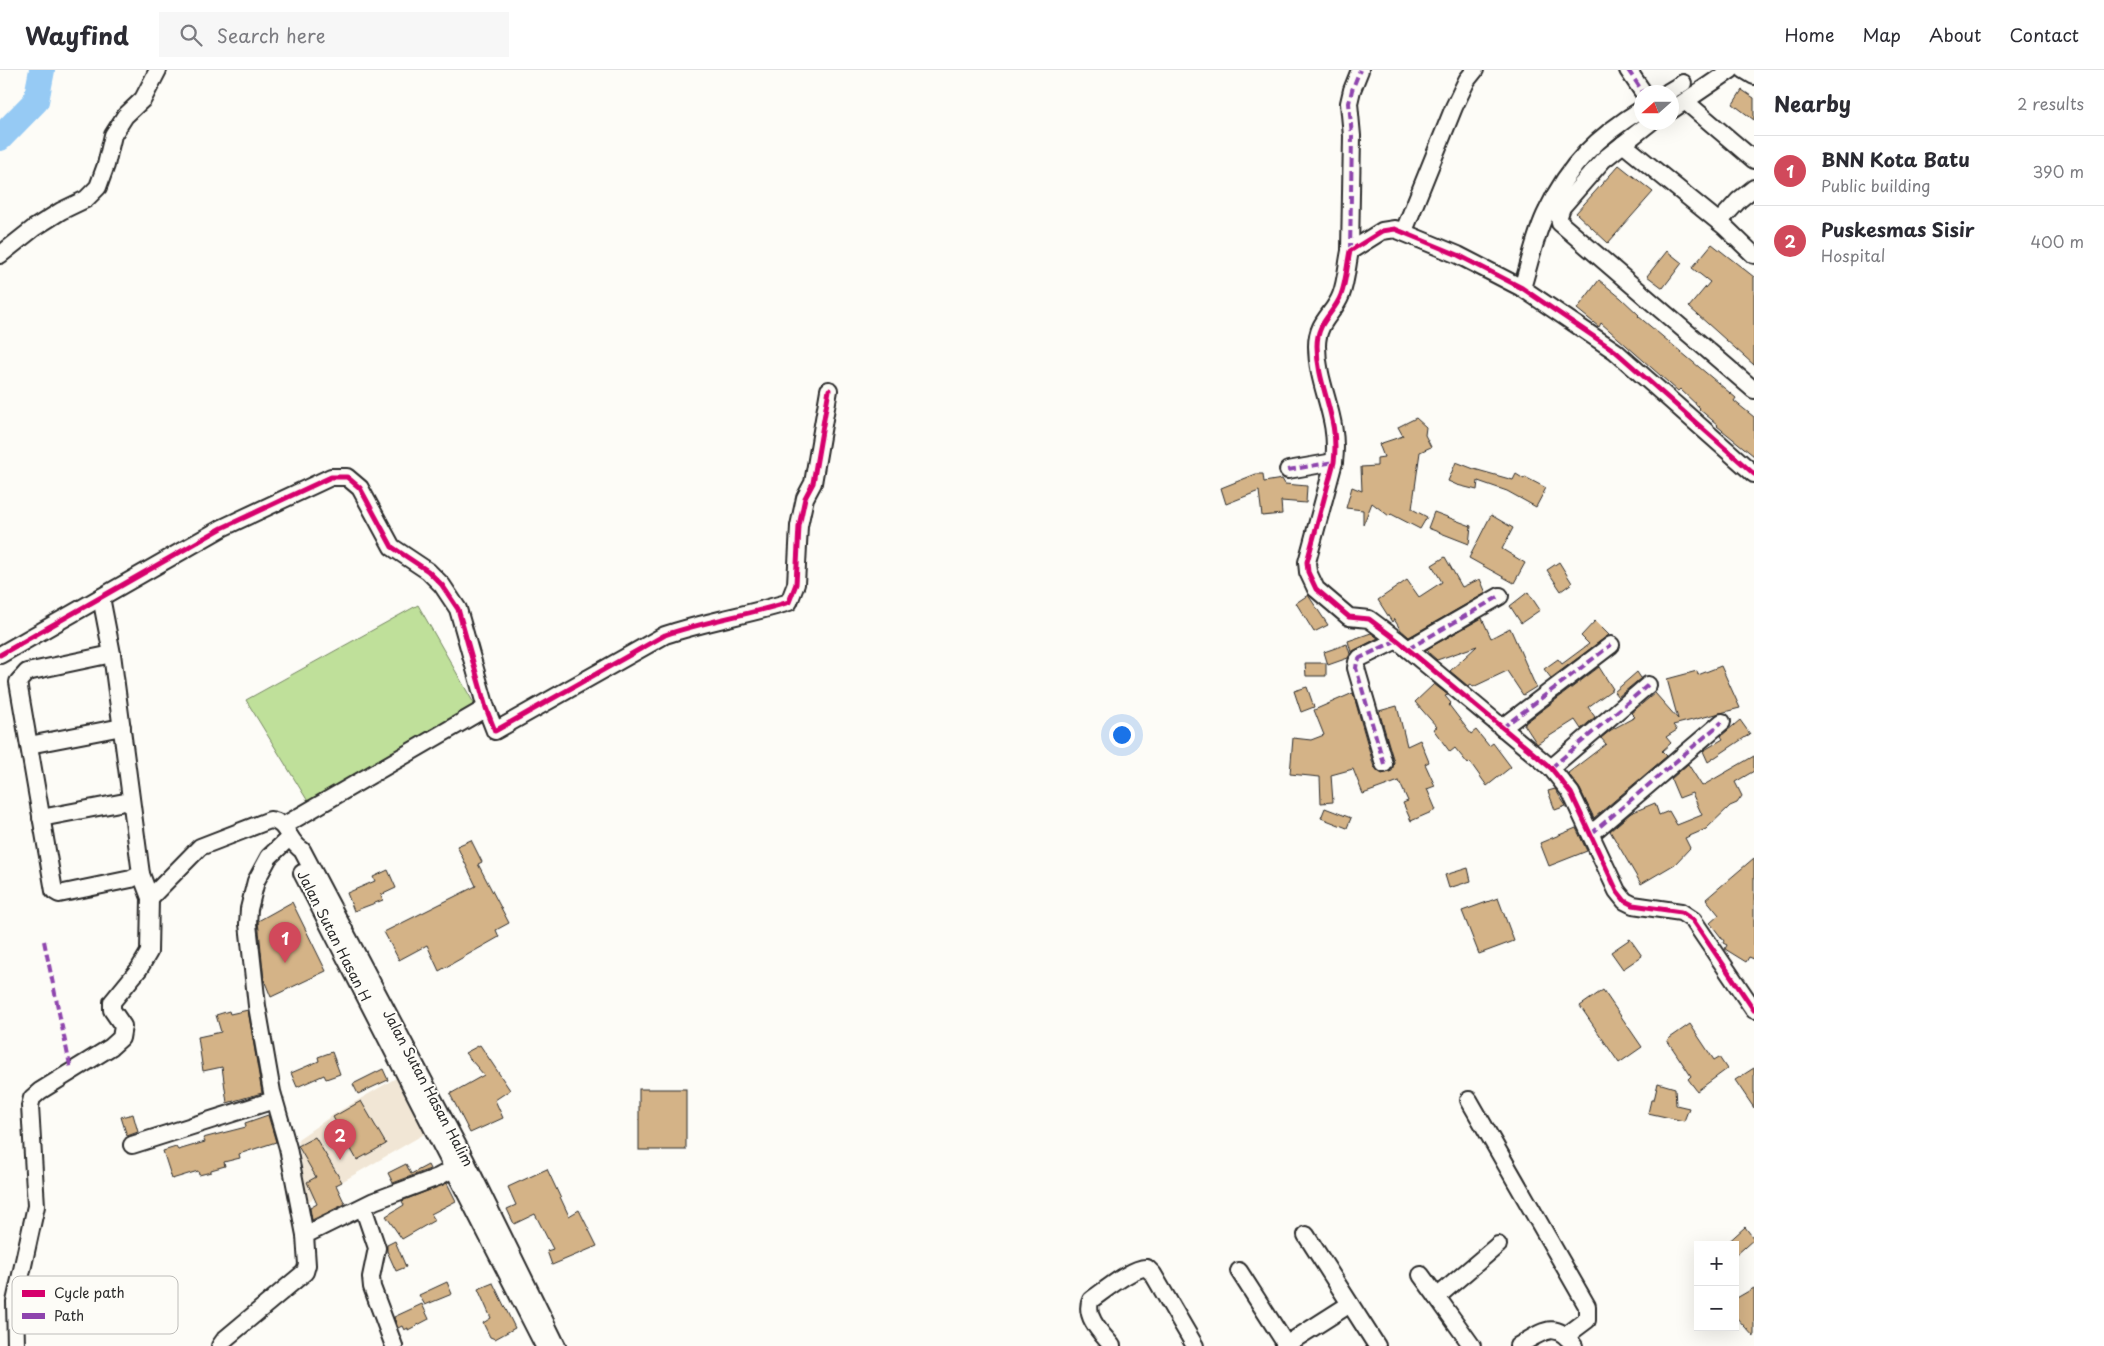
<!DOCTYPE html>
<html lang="en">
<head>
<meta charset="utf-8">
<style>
  :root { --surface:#fff; --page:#f7f7f7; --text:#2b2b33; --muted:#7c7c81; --line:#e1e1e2; --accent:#d1495b }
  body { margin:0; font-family:"Playpen Sans",sans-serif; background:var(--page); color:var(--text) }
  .controls { position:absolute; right:15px; bottom:15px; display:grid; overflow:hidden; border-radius:0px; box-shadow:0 5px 20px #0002 }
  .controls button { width:45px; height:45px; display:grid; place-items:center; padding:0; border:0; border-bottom:1px solid var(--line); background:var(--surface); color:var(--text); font:25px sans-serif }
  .compass { position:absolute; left:1634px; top:15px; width:45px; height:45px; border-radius:50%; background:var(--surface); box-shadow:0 5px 20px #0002; rotate:249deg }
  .you { position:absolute; left:1121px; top:664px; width:18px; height:18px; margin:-12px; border:4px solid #fff; border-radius:50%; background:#1a73e8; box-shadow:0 0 0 8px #1a73e833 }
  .badge { display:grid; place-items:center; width:32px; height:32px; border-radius:50%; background:var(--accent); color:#fff; font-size:16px; font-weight:700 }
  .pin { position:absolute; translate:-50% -41px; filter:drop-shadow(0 1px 2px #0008) }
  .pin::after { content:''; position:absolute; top:26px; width:18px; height:15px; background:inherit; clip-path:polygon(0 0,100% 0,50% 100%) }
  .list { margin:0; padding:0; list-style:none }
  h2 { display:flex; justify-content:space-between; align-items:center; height:65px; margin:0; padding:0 20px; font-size:21px }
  h2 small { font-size:16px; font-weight:400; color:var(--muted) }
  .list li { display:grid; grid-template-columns:32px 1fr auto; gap:15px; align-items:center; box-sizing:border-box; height:70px; padding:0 20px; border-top:1px solid var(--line) }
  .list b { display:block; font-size:19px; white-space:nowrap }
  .list p { margin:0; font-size:16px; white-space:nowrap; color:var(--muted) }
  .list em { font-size:16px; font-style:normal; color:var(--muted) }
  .icon { flex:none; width:28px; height:28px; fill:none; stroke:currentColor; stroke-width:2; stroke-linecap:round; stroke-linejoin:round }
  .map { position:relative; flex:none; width:1754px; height:1276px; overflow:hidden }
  header { display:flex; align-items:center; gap:30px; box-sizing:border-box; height:70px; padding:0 25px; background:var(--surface); border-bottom:1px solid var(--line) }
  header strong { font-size:24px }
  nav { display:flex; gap:28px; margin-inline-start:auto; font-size:18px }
  .search { width:350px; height:45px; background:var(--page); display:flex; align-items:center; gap:12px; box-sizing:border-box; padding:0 18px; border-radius:0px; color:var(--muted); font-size:19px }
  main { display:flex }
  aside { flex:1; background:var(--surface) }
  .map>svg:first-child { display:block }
  .built { fill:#f1e6d5 }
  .green { fill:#bfe09a; stroke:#758662 }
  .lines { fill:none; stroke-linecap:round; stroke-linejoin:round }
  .river { stroke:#96caf4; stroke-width:26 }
  .building { fill:#d4b387; stroke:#2b2b2b }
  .minor-casing { stroke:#2b2b2b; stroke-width:20 }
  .minor { stroke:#fdfcf7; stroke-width:16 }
  .quiet { stroke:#8e44ad; stroke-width:4; stroke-dasharray:8 4; stroke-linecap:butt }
  .cycleway-casing { stroke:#fdfcf7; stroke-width:8 }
  .cycleway { stroke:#d6006c; stroke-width:5 }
  .labels { text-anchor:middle; stroke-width:4; stroke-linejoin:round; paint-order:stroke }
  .street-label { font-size:14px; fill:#2b2b2b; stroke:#fdfcf7 }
  .key { fill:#fdfcf7; stroke:#bebdba; stroke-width:1 }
  .key-label { font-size:14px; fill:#2b2b2b }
</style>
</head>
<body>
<header>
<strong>Wayfind</strong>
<div class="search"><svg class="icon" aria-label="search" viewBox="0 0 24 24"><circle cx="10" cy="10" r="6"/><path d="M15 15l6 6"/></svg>Search here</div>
<nav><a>Home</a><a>Map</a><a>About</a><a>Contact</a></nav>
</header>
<main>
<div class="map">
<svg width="1754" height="1276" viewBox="0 0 1754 1276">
  <rect width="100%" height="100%" fill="#fdfcf7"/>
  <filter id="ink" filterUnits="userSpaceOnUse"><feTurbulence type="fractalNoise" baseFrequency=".02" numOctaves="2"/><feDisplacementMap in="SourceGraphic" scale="10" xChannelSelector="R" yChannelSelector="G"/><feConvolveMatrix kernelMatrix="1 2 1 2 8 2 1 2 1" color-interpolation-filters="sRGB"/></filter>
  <g filter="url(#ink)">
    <path class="built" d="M396 1008 426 1063 307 1132 298 1069 336 1043Z"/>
    <path class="green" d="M418 535 476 637 309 733 246 630Z"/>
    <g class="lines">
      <path class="river" d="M0 68 36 31 42 0"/>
    </g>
    <g class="building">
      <path d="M1742 20 1754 28V50L1733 34Z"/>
      <path d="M1619 95 1653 122 1608 173 1576 143Z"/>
      <path d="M1712 174 1754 207V295L1689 237 1710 212 1692 198Z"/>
      <path d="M1667 181 1682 193 1663 218 1647 206Z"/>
      <path d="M1599 210 1621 228 1639 245 1638 246 1736 328 1734 331 1754 347V386L1717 356 1718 355 1699 339 1700 338 1680 319 1678 321 1601 253 1599 257 1577 239Z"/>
      <path d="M1416 348 1426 357 1425 365 1431 377 1420 382 1412 439 1427 447 1420 459 1391 444 1389 446 1372 433 1363 455V440L1346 438 1352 417 1362 421 1361 397 1377 396V388L1384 387 1379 374 1403 366 1398 357Z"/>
      <path d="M1456 392 1474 399 1513 410 1516 404 1524 409 1525 407 1546 418 1536 437 1507 421 1478 411 1477 420 1457 415 1448 411Z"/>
      <path d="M1256 404H1263L1264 412 1282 409 1285 414 1307 416 1306 433 1281 431 1282 444 1262 446 1259 421 1226 434 1221 418Z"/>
      <path d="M1434 442 1471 456 1469 474 1428 458Z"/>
      <path d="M1491 445 1513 458 1502 479 1525 493 1514 513 1469 488Z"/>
      <path d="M1445 487 1462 517 1480 509 1486 523 1409 567 1400 559 1394 549 1392 552 1378 530 1407 510 1419 527 1442 512 1432 495Z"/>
      <path d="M1559 492 1572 513 1561 521 1547 500Z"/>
      <path d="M1528 522 1540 540 1521 553 1510 536Z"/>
      <path d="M1308 525 1328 555 1314 562 1296 533Z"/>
      <path d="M1482 548 1491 568 1510 558 1536 617 1523 625 1507 601 1473 617 1471 614 1468 616 1450 601 1477 576 1437 590 1429 583 1427 579Z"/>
      <path d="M1595 551 1609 565 1551 608 1544 599 1558 589 1562 594 1589 574 1581 566Z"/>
      <path d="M1371 563 1378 568 1351 582 1348 571Z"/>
      <path d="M1347 574 1350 584 1348 588 1328 595 1324 582Z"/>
      <path d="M1305 593H1326V606H1306Z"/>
      <path d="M1721 596 1740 638 1673 655 1677 660 1666 667 1671 673 1662 681 1667 686 1594 748 1580 719 1568 703 1606 674 1601 668 1611 660 1635 647 1631 643 1655 623 1678 649 1667 609 1697 601 1698 605Z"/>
      <path d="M1599 597 1613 619 1588 637 1595 647 1581 659 1575 650 1537 674 1524 654Z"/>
      <path d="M1637 602 1641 608 1618 627 1614 622Z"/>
      <path d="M1434 614 1448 625 1445 626 1451 633 1449 635 1471 664 1476 660 1489 676 1493 673 1511 697 1487 716 1470 692 1468 694 1455 678 1450 682 1433 659 1437 657 1415 632Z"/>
      <path d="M1307 617 1314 637 1301 642 1294 621Z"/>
      <path d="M1353 623 1374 697 1382 704 1392 701 1394 692 1379 641 1397 636 1407 676 1420 670 1429 692 1425 694 1435 716 1427 719 1436 740 1411 751 1403 733 1408 731 1399 711 1363 724 1353 699 1331 705 1333 732 1321 733 1320 707 1290 704 1293 668 1311 670 1324 665 1314 640Z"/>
      <path d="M1740 650 1750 664 1708 692 1703 681 1723 669 1721 666Z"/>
      <path d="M1754 686V701L1735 712 1742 726 1737 733 1730 736 1706 759 1685 768 1690 778 1675 794 1641 814 1610 761 1631 743 1655 733 1659 745 1669 741 1677 755 1702 745 1692 723 1679 728 1671 709 1688 694 1702 716Z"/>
      <path d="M1555 719 1566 736 1555 740 1548 721Z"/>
      <path d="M1325 738 1351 748 1347 758 1321 748Z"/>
      <path d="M1576 758 1587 781 1549 796 1540 773Z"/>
      <path d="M471 770 482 792 478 794 509 853 496 860 499 867 439 901 427 875 399 890 384 862 476 816 457 776Z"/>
      <path d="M1754 788V889L1749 887 1746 892 1725 879 1727 875 1723 873 1724 871 1710 853 1719 845 1706 829Z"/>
      <path d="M1468 798 1471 811 1449 818 1445 805Z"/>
      <path d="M388 800 396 818 381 825 383 830 354 841 347 823 375 811 373 807Z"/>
      <path d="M1498 828 1514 871 1479 884 1462 841Z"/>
      <path d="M292 832 326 901 271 927 264 910 258 851Z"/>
      <path d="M1630 869 1642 886 1623 899 1611 882Z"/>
      <path d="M1603 920 1642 977 1619 993 1580 936Z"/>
      <path d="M248 940 262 1023 227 1033 222 997 203 1001 198 967 221 962 216 945 229 941 230 944Z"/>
      <path d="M1690 954 1714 990 1719 987 1727 999 1697 1021 1688 1009 1691 1006 1667 970Z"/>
      <path d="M480 975 510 1020 495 1030 503 1048 470 1063 450 1024 484 1005 465 983Z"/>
      <path d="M332 982 340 1004 326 1009 324 1005 297 1017 291 1003 319 991 318 987Z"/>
      <path d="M1754 998V1038L1735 1010Z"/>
      <path d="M383 999 388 1010 358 1024 353 1014Z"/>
      <path d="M1658 1013 1675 1018 1676 1035 1689 1038 1684 1051 1648 1043 1651 1030H1654Z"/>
      <rect x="639" y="1019" width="47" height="61"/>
      <path d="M361 1031 386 1074 357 1090 333 1047Z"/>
      <path d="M133 1044 138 1062 127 1066 121 1047Z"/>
      <path d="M268 1045 276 1072 239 1084 240 1088 224 1092 225 1096 211 1100V1102L199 1105 198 1101 172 1109 163 1081 176 1077 178 1080 205 1072 203 1068 246 1057 245 1053Z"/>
      <path d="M315 1067 342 1112 336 1115 345 1134 312 1150 310 1138 317 1134 307 1112 316 1107 298 1076Z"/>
      <path d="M406 1094 411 1104 428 1095 430 1099 393 1113 388 1103Z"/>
      <path d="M547 1099 569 1146 579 1140 597 1176 552 1195 547 1181 553 1179 535 1144 514 1154 507 1139 516 1135 508 1117Z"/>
      <path d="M447 1113 456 1131 431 1144 435 1150 402 1169 386 1146 404 1135 402 1131Z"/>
      <path d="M1745 1157 1754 1169 1735 1186V1175H1725Z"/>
      <path d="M395 1171 406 1197 396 1201 387 1181V1175Z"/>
      <path d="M447 1212 452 1224 425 1235 419 1225Z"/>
      <path d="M493 1213 515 1258 495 1269 490 1267 483 1253 491 1248 478 1219Z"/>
      <path d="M1754 1218V1267L1735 1246V1229Z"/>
      <path d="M422 1234 429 1249 408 1260V1258L404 1260 402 1256 398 1258 394 1247Z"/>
    </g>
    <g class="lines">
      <defs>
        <g id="minor">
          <path d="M1628 0 1643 22"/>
          <path d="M1744 0 1754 6"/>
          <path d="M1668 22 1683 13"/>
          <path d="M1686 32 1754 90"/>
          <path d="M1672 40 1731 0"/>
          <path d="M1651 52 1603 90 1562 137 1559 146 1560 153 1754 320"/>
          <path d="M1623 74 1725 157 1754 185"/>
          <path d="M1719 152 1739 130 1754 118"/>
          <path d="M1404 161 1454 37 1467 10 1475 0"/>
          <path d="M1350 181 1352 66 1349 33 1352 20 1360 0"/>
          <path d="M0 185 34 158 61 141 86 129 98 117 106 95 113 65 125 46 143 29 158 0"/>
          <path d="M1522 218C1530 193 1535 164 1547 141 1569 94 1598 66 1642 39"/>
          <path d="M1288 400 1334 392"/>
          <path d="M1754 404 1615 281 1522 218 1458 185 1395 159 1382 161 1350 181C1347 195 1346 212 1341 225 1334 244 1317 251 1317 276 1317 318 1340 347 1334 392L1307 492 1308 502 1316 519 1349 547 1369 549 1397 570 1551 698 1571 723 1617 821 1625 831 1633 835 1681 842 1693 850 1754 940"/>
          <path d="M1408 579 1500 526"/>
          <path d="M112 584 27 602 18 612 54 821 59 824 131 809 141 804"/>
          <path d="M0 585 222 458 331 407H347L360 418 392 477 428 501 442 515 458 539 486 638 495 661 665 565C706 551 748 545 789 532L796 514 799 456 805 428 813 413 829 320"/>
          <path d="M1502 658 1611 575"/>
          <path d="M29 675 122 657"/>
          <path d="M1384 694 1356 598 1357 592 1360 588 1397 570"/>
          <path d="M1551 698 1648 615"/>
          <path d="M41 748 130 731"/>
          <path d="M283 756 486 638"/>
          <path d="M1591 764 1722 652"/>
          <path d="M290 767 269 787 256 811 249 839 248 854 257 936 272 1022 288 1078 305 1165"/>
          <path d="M302 803 544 1276"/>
          <path d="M150 828 200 777 270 750C287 751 288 772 302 780L466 1091 557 1276"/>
          <path d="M1469 1030 1587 1236V1250L1567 1265"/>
          <path d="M132 1075 274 1030"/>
          <path d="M363 1137 377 1178 371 1207 372 1217 394 1276"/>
          <path d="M1306 1165 1377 1276"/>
          <path d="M1239 1201 1287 1276"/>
          <path d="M1421 1205 1437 1227"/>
          <path d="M16 1276 15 1232 36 1136 30 1036 32 1028 40 1021 111 977 121 968 123 956 112 940V932L139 899 149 882 150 828 141 804 112 584 101 527"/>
          <path d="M220 1276 225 1269 305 1202 307 1195 305 1165 374 1131 438 1107 462 1094"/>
          <path d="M1112 1276C1103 1265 1083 1246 1091 1230 1104 1221 1132 1197 1147 1198L1153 1204 1195 1276"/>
          <path d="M1284 1276 1350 1234"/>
          <path d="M1472 1276 1437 1227 1498 1175"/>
          <path d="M1518 1276C1541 1263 1555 1248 1574 1276"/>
        </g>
      </defs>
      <use href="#minor" class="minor-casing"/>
      <use href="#minor" class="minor"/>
      <g class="quiet">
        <path d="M1628 0 1643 22"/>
        <path d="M1350 181 1352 66 1349 33 1352 20 1360 0"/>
        <path d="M1288 400 1334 392"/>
        <path d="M1408 579 1500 526"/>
        <path d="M1502 658 1611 575"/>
        <path d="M1384 694 1356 598 1357 592 1360 588 1397 570"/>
        <path d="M1551 698 1648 615"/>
        <path d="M1591 764 1722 652"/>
        <path d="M44 871 71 1000"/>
      </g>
      <defs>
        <g id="cycleway">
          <path d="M1754 404 1615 281 1522 218 1458 185 1395 159 1382 161 1350 181C1347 195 1346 212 1341 225 1334 244 1317 251 1317 276 1317 318 1340 347 1334 392L1307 492 1308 502 1316 519 1349 547 1369 549 1397 570 1551 698 1571 723 1617 821 1625 831 1633 835 1681 842 1693 850 1754 940"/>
          <path d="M0 585 222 458 331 407H347L360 418 392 477 428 501 442 515 458 539 486 638 495 661 665 565C706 551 748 545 789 532L796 514 799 456 805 428 813 413 829 320"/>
        </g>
      </defs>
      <use href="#cycleway" class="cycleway-casing"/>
      <use href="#cycleway" class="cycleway"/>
    </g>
  </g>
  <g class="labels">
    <g class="street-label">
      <text transform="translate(334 866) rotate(63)" y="5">Jalan Sutan Hasan H</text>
      <text transform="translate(428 1018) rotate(62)" y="5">Jalan Sutan Hasan Halim</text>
    </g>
  </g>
  <rect x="12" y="1206" width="166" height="58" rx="8" class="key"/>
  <rect x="22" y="1220" width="23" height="7" fill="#d6006c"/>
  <rect x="22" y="1243" width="23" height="6" fill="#8e44ad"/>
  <g class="key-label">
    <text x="54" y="1228">Cycle path</text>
    <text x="54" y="1251">Path</text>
  </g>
</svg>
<div class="controls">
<button>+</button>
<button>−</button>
</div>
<svg class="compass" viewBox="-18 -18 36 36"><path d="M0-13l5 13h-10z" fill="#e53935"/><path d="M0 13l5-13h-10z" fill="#7c7c81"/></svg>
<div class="you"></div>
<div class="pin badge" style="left:285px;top:893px">1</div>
<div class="pin badge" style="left:340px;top:1090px">2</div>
</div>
<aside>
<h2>Nearby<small>2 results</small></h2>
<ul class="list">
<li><span class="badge">1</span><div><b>BNN Kota Batu</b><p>Public building</p></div><em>390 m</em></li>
<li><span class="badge">2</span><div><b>Puskesmas Sisir</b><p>Hospital</p></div><em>400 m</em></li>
</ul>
</aside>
</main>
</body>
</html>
